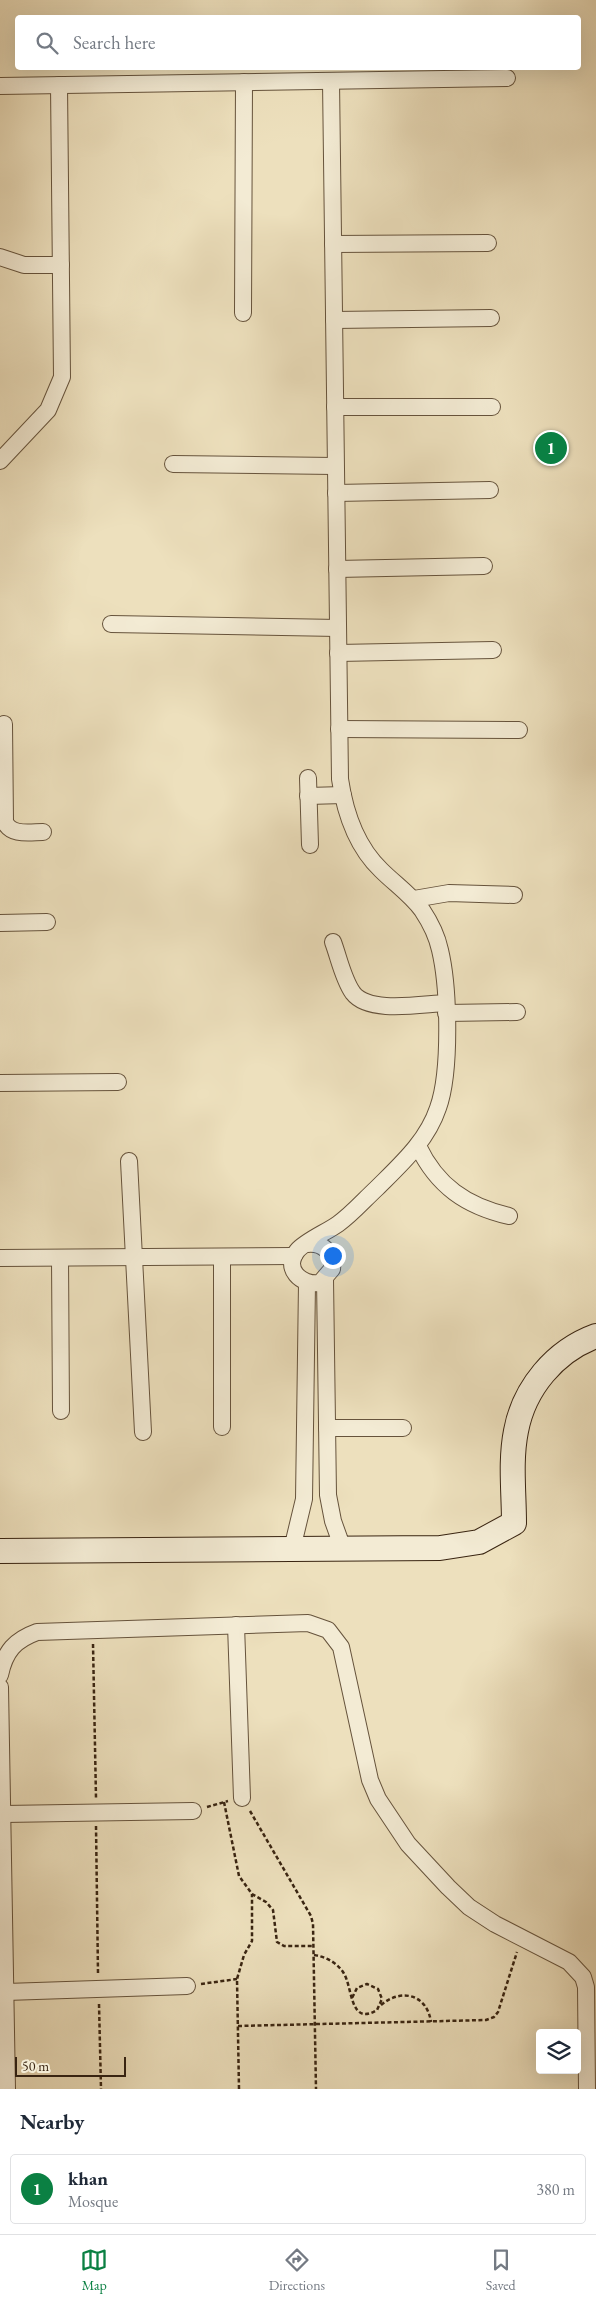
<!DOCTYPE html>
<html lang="en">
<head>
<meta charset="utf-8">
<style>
  :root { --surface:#fff; --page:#f6f6f7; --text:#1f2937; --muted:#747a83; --line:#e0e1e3; --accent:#0b8043 }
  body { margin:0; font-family:"EB Garamond",serif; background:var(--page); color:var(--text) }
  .controls { position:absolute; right:15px; bottom:15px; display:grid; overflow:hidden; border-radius:5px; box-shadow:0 5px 20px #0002 }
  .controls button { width:45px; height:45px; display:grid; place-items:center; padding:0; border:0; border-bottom:1px solid var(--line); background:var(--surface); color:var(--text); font:25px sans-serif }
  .scale { position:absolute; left:15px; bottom:12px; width:111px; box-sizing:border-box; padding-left:5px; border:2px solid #392411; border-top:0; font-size:14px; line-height:18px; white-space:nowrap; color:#392411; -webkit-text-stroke:4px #f3ebd4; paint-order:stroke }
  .you { position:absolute; left:332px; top:1255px; width:18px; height:18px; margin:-12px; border:4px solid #fff; border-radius:50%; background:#1a73e8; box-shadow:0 0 0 8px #1a73e833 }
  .badge { display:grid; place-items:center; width:32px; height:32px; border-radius:50%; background:var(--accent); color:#fff; font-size:16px; font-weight:700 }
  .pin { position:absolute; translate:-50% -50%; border:2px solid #fff; box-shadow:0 1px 5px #0006 }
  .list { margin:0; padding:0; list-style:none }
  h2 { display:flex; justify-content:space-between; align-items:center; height:65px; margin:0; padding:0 20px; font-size:21px }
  h2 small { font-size:16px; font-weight:400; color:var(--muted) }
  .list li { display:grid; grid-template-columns:32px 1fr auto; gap:15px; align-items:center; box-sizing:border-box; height:70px; margin:0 10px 10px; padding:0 10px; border:1px solid var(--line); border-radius:5px }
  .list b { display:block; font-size:19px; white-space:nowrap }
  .list p { margin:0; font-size:16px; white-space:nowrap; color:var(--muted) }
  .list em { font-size:16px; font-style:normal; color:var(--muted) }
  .icon { flex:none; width:28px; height:28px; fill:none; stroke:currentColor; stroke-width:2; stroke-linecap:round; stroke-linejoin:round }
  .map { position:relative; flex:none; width:596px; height:2089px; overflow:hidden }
  .search { position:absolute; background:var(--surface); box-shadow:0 5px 20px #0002; left:15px; right:15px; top:15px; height:55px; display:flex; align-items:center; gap:12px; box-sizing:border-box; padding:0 18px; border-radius:5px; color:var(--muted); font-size:19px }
  .sheet { height:145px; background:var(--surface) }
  nav { display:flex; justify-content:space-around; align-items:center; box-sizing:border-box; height:70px; border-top:1px solid var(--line); background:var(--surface); font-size:14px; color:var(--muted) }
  nav a { display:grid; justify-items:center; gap:2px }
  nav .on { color:var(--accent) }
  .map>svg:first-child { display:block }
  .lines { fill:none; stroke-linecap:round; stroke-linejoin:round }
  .street-casing { stroke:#66533c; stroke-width:18 }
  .secondary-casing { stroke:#392411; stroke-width:26 }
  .path { stroke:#392411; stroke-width:2.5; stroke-dasharray:4 2.5; stroke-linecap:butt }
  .street { stroke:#f3ebd4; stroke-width:16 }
  .secondary { stroke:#f3ebd4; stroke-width:24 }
</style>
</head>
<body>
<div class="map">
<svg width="596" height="2089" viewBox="0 0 596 2089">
  <rect width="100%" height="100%" fill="#ede0bd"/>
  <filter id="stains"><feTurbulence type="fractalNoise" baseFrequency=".004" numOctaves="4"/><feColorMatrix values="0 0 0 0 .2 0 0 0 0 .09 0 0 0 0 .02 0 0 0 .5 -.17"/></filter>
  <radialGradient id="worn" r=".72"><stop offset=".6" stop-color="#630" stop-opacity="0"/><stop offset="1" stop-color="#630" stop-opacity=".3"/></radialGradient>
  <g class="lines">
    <defs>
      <g id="street">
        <path d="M0 86 507 78"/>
        <path d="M333 244 488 243"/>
        <path d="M0 257 24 265H61"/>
        <path d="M243 313 244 82"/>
        <path d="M334 320 491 318"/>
        <path d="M335 407H492"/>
        <path d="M0 461 48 410 62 377 59 85"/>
        <path d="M173 464 335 466"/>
        <path d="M336 493 490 490"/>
        <path d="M337 569 484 566"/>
        <path d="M111 624 338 628"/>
        <path d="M338 653 493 650"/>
        <path d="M4 724 5 822C11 836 30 832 43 832"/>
        <path d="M339 729 519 730"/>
        <path d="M308 778 310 845"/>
        <path d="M308 796 343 795"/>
        <path d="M414 899 449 893 514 895"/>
        <path d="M0 923 47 922"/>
        <path d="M333 942C339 958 343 979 353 993 369 1014 421 1004 446 1003"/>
        <path d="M446 1013 517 1012"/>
        <path d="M0 1083 118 1082"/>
        <path d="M418 1146C437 1186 466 1206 509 1216"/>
        <path d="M129 1161 143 1432"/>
        <path d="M307 1244C323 1242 334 1253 332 1269L320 1283C301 1286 283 1268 297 1251 305 1241 327 1232 338 1224 352 1214 364 1200 377 1188 401 1164 427 1141 438 1108 451 1072 449 988 440 950 437 936 430 922 422 910 410 894 395 884 381 870 356 846 345 813 340 779L331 81"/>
        <path d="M222 1257V1427"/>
        <path d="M0 1258 294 1256"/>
        <path d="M60 1258 61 1411"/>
        <path d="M325 1279 328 1495 333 1521 343 1549"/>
        <path d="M327 1428H403"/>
        <path d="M292 1549 304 1499 307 1283"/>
        <path d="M236 1625 242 1798"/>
        <path d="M0 1675C5 1651 15 1640 37 1632L308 1623 328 1630 341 1647 370 1780 378 1799 408 1844 448 1887 469 1907 495 1924 569 1962 583 1977 586 1987 587 2089"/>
        <path d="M0 1687 7 2089"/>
        <path d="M4 1814 193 1811"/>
        <path d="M6 1992 187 1986"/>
      </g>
      <path id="secondary" d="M0 1551 440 1548 479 1542 514 1523C514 1493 510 1461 516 1431 524 1388 555 1351 596 1336"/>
    </defs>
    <use href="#street" class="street-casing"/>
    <use href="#secondary" class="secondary-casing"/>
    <g class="path">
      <path d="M93 1644 96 1798"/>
      <path d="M224 1802 239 1876 252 1894 266 1902 273 1910 277 1942 284 1946H314"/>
      <path d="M207 1807 228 1801"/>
      <path d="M250 1811 311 1916 313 1924 316 2089"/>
      <path d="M96 1826 98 1973"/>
      <path d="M314 1955C326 1957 336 1962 343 1972 353 1986 349 2027 377 2010L382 1999 378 1989 367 1984 357 1988 352 1998"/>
      <path d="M201 1984 237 1979"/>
      <path d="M99 2004 101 2089"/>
      <path d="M381 2005C401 1988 427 1994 431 2022"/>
      <path d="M238 2026 486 2020 494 2017 498 2012 517 1952"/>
      <path d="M239 2089 237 1979 244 1955 252 1941V1894"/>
    </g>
    <use href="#street" class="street"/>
    <use href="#secondary" class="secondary"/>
  </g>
  <rect width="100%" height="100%" filter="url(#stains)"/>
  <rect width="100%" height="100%" fill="url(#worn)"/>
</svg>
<div class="controls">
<button><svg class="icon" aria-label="layers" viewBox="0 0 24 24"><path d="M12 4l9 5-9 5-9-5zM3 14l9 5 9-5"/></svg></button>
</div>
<div class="scale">50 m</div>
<div class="you"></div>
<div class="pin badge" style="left:551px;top:448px">1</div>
<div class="search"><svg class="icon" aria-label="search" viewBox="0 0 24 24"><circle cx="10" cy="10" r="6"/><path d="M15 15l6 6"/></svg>Search here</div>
</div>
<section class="sheet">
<h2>Nearby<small></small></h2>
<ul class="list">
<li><span class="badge">1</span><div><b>khan</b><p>Mosque</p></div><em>380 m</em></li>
</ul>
</section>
<nav>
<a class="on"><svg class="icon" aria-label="map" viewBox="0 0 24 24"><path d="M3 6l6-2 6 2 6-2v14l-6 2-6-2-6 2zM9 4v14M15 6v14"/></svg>Map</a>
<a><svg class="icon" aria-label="directions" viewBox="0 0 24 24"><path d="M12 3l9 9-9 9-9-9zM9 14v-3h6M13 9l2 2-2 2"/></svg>Directions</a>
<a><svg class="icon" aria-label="saved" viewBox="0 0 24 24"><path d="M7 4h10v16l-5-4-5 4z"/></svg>Saved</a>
</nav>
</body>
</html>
